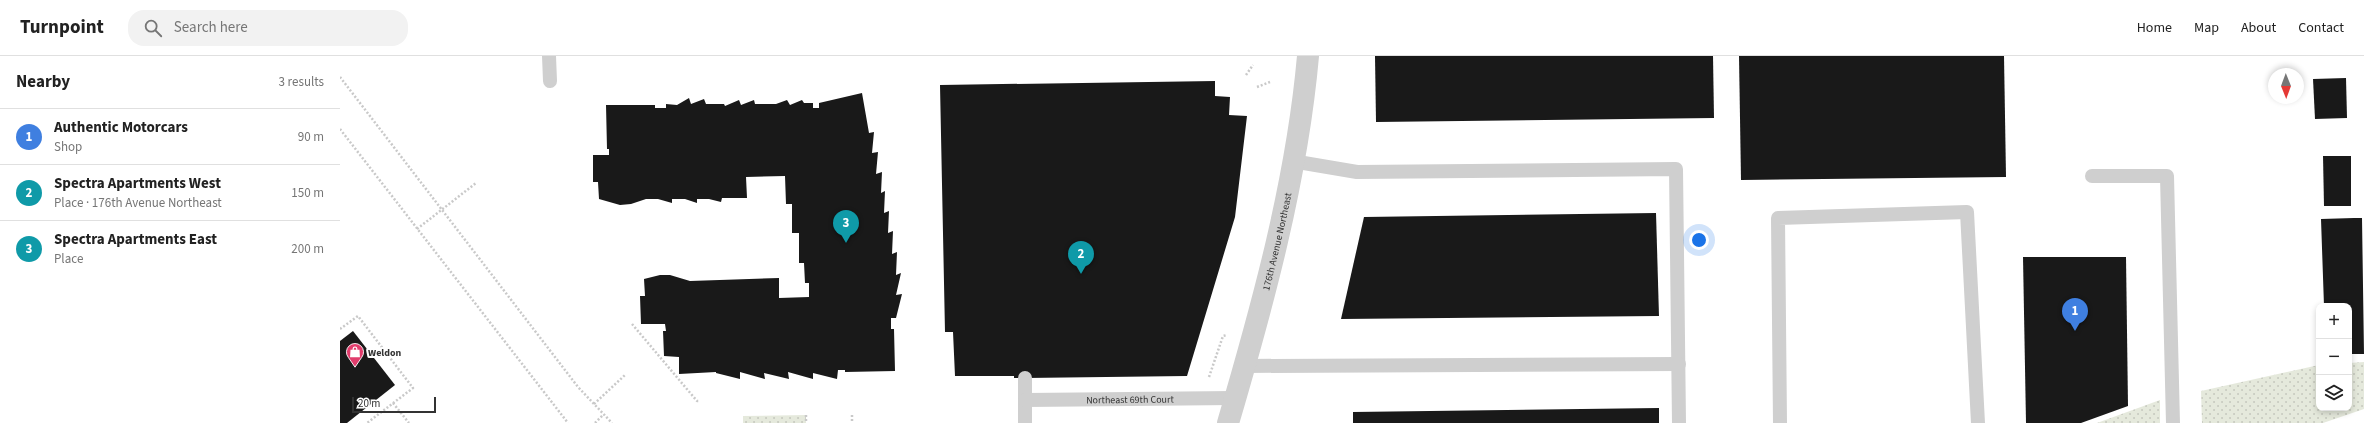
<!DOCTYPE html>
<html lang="en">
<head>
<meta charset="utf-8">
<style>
  :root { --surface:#fff; --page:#f2f2f2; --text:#222; --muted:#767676; --line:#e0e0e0; --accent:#111827 }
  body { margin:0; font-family:"Source Sans 3",sans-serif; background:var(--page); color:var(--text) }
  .controls { position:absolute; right:12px; bottom:12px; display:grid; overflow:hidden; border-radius:8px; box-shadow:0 2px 6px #0003 }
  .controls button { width:36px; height:36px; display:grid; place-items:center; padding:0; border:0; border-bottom:1px solid var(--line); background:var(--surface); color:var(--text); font:20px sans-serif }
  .compass { position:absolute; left:1928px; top:12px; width:36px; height:36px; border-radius:50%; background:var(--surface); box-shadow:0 2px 6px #0003; rotate:179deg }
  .scale { position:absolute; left:12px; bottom:10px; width:84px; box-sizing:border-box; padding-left:4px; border:2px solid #323232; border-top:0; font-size:11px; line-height:14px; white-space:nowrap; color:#323232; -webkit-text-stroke:3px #fff; paint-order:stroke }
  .you { position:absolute; left:1359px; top:184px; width:14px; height:14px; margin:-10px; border:3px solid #fff; border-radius:50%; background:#1a73e8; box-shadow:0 0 0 6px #1a73e833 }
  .badge { display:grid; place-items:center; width:26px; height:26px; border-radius:50%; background:var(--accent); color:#fff; font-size:13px; font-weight:700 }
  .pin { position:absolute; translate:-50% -33px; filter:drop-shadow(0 1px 2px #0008) }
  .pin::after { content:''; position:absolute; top:21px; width:14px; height:12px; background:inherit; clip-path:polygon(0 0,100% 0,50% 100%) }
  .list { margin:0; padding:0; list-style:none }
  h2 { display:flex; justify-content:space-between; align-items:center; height:52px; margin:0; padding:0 16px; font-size:17px }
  h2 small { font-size:13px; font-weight:400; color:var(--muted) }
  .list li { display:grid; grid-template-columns:26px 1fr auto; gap:12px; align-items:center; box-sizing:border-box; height:56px; padding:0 16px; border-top:1px solid var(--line) }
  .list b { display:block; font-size:15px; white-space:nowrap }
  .list p { margin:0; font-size:13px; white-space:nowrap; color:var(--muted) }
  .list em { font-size:13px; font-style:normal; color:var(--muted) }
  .icon { flex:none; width:22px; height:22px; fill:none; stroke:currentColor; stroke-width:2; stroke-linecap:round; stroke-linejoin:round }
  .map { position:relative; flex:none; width:2024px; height:367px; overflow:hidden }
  header { display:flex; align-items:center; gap:24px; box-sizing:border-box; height:56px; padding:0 20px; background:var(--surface); border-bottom:1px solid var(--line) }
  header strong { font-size:19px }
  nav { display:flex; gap:22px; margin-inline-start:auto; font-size:14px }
  .search { width:280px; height:36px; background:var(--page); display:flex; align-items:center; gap:10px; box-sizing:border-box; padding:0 14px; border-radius:16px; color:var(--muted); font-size:15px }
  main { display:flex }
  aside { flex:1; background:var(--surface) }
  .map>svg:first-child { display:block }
  .grass { fill:url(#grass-dots) }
  .building { fill:#191919 }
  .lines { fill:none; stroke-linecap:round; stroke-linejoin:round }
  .path { stroke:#c9c9c9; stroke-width:2.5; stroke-dasharray:2 2; stroke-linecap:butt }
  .service { stroke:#cfcfcf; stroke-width:14 }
  .tertiary { stroke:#cfcfcf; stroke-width:22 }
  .labels { text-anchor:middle; stroke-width:4; stroke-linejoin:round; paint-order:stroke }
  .street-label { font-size:10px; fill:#323232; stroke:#fff }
  .poi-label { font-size:10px; font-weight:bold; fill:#323232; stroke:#fff; text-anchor:start }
</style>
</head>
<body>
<header>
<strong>Turnpoint</strong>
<div class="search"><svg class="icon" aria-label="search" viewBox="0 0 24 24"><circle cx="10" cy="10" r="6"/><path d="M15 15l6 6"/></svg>Search here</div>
<nav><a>Home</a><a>Map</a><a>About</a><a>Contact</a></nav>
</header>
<main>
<aside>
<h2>Nearby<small>3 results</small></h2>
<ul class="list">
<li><span class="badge" style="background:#3f7fe0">1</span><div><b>Authentic Motorcars</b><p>Shop</p></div><em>90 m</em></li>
<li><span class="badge" style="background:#0f9aa8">2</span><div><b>Spectra Apartments West</b><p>Place · 176th Avenue Northeast</p></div><em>150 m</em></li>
<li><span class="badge" style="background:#0f9aa8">3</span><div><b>Spectra Apartments East</b><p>Place</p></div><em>200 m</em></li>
</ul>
</aside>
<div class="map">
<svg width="2024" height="367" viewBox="0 0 2024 367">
  <defs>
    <pattern id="grass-dots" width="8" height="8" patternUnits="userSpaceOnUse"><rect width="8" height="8" fill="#e5e9dc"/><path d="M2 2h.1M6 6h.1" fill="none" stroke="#c5c8bd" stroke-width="1.8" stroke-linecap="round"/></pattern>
  </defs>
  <rect width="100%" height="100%" fill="#fff"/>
  <g class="grass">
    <path d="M2024 306V353L1983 367H1862L1861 335 1979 309V352H2009V307Z"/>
    <path d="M1820 344V367H1757Z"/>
    <path d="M466 359V367H403V360Z"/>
  </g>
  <g class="building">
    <path d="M1035 0H1373L1374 62 1036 66Z"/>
    <path d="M1399 0H1664L1666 121 1401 124Z"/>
    <path d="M2006 22 2007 62 1975 63 1973 23Z"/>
    <path d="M875 25V40L890 41 889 59 907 60 895 161 847 320 685 322H674V320H615L613 276H605L600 29Z"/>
    <path d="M522 37 529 77 534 76 532 97 538 96 536 118 542 116 541 137 545 135 544 157 549 155 548 177 553 175 552 198 557 196 556 219 561 217 556 239 562 238 556 262H551V273H554L555 315 505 316V314H498L497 323 473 317V323L448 316 449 323 424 317 425 323 400 316V323L376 317V316L339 318V301L324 300 323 275H326L325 268H301L300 240H305L304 223 320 219H330L350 225 439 222V242L469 241V227H465L464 207H459V177H452V148H446L445 120 406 121 407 142H382L381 146 369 143H357V147L345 143H332V147L318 143H306L291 148 280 149 259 143 258 126H253V99H269V93H267L266 49H315V52H326V48L337 49 349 42 351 48 364 43 366 48H384L385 50 399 44 401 49 414 44 415 48H436L447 44 450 49 462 44 464 47H473V52H479V47Z"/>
    <path d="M1983 100H2011V150H1984Z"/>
    <path d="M1316 157 1319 260 1001 263 1024 161Z"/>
    <path d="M2014 162H2022L2024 298H2009V250H1984L1981 163Z"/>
    <path d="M1683 201H1786L1788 350 1741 367H1686Z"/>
    <path d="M13 275 55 329 7 367H0V285Z"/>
    <path d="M1319 352V367H1013V356Z"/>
  </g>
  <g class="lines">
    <g class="path">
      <path d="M906 19 913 9"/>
      <path d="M0 21 238 331 272 367"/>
      <path d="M917 31 930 26"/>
      <path d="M0 73 228 367"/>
      <path d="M77 173 136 127"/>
      <path d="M292 268 357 345H360"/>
      <path d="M0 273 18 260 73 332 27 367"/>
      <path d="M869 321 883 280 887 279"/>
      <path d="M53 347 69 367"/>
      <path d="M254 348 285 319"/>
      <path d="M466 359V367"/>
      <path d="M512 359V367"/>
      <path d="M255 367 263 359"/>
    </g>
    <g class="service">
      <path d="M209 0 210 25"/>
      <path d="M952 105 1017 116 1336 113 1339 367"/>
      <path d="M1752 120H1827L1833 367"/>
      <path d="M904 310 1339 308"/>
      <path d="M685 322V367"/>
      <path id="s1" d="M685 344 895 342"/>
      <path d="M1440 367 1438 162 1627 156 1638 367"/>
    </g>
    <path class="tertiary" id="s2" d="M888 367C923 248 957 124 968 0"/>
  </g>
  <defs>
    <symbol id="shop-pin" viewBox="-11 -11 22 30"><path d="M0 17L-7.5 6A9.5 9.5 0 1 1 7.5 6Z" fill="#e13c6c" stroke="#fff"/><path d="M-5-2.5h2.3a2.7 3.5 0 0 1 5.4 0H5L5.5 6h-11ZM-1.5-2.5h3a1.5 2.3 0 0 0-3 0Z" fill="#fff"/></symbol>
  </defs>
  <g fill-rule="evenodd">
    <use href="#shop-pin" x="5" y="286" width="20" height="27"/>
  </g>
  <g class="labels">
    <g class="street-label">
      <text dy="4" stroke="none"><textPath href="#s2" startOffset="188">176th Avenue Northeast</textPath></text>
      <text dy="4" stroke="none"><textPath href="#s1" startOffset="105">Northeast 69th Court</textPath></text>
    </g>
    <g class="poi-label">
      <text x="28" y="300">Weldon</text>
    </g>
  </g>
</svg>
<div class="controls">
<button>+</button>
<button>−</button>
<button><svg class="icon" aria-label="layers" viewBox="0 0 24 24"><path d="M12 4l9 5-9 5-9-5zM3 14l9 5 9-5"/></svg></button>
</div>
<svg class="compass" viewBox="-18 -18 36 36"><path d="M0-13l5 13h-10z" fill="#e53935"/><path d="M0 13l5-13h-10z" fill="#767676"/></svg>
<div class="scale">20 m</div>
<div class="you"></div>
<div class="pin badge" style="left:1735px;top:275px;background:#3f7fe0">1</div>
<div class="pin badge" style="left:741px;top:218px;background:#0f9aa8">2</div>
<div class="pin badge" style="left:506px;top:187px;background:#0f9aa8">3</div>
</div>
</main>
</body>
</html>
